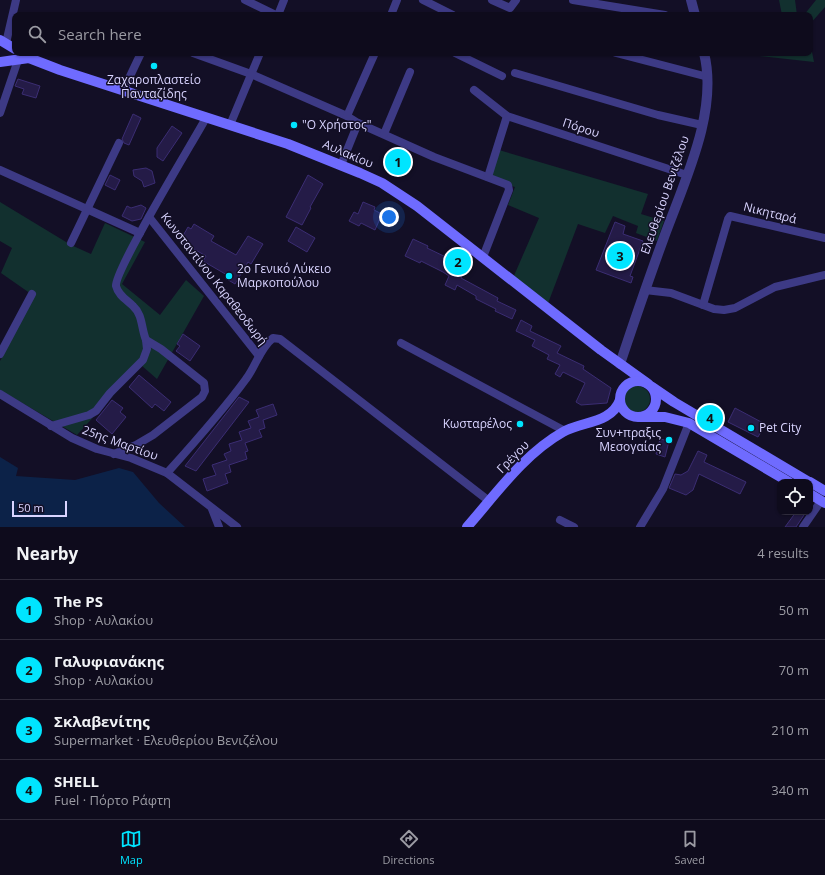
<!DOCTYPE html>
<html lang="en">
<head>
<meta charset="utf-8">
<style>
  :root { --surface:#0e0b1c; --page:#1c1929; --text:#f1f3f6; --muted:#9b9ba3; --line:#2e2b3b; --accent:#00e5ff }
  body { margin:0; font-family:"Open Sans",sans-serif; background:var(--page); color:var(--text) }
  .controls { position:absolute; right:12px; bottom:12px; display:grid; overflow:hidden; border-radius:8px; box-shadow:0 1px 3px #0004 }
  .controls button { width:36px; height:36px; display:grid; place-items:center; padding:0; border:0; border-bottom:1px solid var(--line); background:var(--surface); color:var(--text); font:20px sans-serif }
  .scale { position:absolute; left:12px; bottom:10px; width:55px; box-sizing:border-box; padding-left:4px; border:2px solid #d9d4ff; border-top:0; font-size:11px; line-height:14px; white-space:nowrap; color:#d9d4ff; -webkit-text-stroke:3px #130f26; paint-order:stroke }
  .you { position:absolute; left:389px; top:217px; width:14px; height:14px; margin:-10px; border:3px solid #fff; border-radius:50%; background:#1a73e8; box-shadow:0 0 0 6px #1a73e833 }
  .badge { display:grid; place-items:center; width:26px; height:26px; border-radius:50%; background:var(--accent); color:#111; font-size:13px; font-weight:700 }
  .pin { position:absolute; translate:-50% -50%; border:2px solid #fff; box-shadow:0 1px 4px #0006 }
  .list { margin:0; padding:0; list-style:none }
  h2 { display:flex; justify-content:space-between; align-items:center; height:52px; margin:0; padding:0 16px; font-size:17px }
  h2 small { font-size:13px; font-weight:400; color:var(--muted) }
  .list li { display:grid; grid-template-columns:26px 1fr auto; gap:12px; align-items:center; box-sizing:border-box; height:60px; padding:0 16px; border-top:1px solid var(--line) }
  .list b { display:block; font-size:15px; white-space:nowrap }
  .list p { margin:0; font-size:13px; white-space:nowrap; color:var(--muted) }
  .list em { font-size:13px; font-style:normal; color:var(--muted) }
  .icon { flex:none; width:22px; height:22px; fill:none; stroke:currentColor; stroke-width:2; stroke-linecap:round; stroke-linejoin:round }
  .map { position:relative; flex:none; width:825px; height:527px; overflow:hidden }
  .search { position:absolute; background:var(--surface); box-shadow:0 1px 3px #0004; left:12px; right:12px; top:12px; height:44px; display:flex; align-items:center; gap:10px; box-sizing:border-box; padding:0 14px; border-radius:8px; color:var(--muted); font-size:15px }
  .sheet { height:292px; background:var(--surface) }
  nav { display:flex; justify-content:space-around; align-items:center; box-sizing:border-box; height:56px; border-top:1px solid var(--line); background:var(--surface); font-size:11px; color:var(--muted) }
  nav a { display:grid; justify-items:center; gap:2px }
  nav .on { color:var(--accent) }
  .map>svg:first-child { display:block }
  .green { fill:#12302f }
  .water { fill:#0c2248 }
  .building { fill:#241b47; stroke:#3b2d73 }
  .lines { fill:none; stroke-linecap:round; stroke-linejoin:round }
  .minor { stroke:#3d3a85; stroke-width:8 }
  .tertiary { stroke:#3d3a85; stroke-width:10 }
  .secondary { stroke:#6f6bff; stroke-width:10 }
  .poi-dot { fill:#00e5ff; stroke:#130f26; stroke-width:1.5 }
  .labels { text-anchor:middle; stroke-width:3; stroke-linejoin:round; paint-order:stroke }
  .poi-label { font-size:12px; fill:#d9d4ff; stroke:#130f26; text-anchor:start }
  .street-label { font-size:12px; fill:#d9d4ff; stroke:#130f26 }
</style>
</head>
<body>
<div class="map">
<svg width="825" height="527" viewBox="0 0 825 527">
  <rect width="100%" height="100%" fill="#130f26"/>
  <g class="green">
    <path d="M779 0H795L797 15H782Z"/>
    <path d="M816 0H825V7L810 24V15H804Z"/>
    <path d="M810 42 814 62 741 54 810 53Z"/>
    <path d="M499 150 648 194 641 214 664 221 657 241 636 233 638 226 613 216 605 233 578 224 547 306 513 278 539 218 508 205 515 187 490 180Z"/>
    <path d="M0 202 71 245 91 254 105 223 145 242 122 284 160 315 186 280 204 296 157 379 141 365 77 435 0 390V361L34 296 1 273 12 248 0 241Z"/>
    <circle cx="637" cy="399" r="13"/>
  </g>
  <path class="water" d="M0 457 18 468 16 476 75 480 119 468 133 472 159 503 185 527H0Z"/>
  <g class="building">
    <path d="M18 79 40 86 36 98 22 94 24 89 15 86Z"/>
    <path d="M133 114 141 118 129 145 124 143 122 139Z"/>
    <path d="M172 126 182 133 163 161 157 157V148Z"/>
    <path d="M146 168 152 171 155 183 144 187 142 181 134 176 133 170Z"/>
    <path d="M110 175 120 180 115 190 105 185Z"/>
    <path d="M308 175 323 184 310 207 311 208 302 225 286 217Z"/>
    <path d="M363 202 375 207 374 210 382 214 375 230 361 223 359 226 349 221 354 212 358 214Z"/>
    <path d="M141 205 146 208 141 219 132 221 122 216 127 206 131 208Z"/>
    <path d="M615 222 625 226 623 234 643 241 630 276 633 277 631 283 596 270Z"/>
    <path d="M194 224 214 236 211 241 236 255 248 236 263 244 251 264 248 262 235 284 225 278 227 275 203 261 206 256 180 241 188 227 191 229Z"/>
    <path d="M296 227 315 238 307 252 288 241Z"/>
    <path d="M413 239 428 246 427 248 450 259 452 256 468 265 461 278 498 298 497 301 516 310 512 319 495 311 496 309 476 299V296L457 285 455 290 445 285 449 276 443 272 421 261 420 263 405 256Z"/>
    <path d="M521 320 532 326 530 331 561 346 557 353 584 366 583 369 611 388 607 403 581 405 576 402 585 383 563 372 560 377 555 374 560 365 547 359 549 355 532 346 535 340 516 331Z"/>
    <path d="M183 334 200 346 190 361 176 351 180 346 177 344Z"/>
    <path d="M139 375 171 402 164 411 155 404 152 408 129 387Z"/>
    <path d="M239 397 249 402 196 471 185 466Z"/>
    <path d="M112 400 123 408 120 412 126 417 112 434 96 420Z"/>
    <path d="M273 404 277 415 263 420 265 428 259 430 262 437 245 443 248 451 245 452 247 459 229 465 231 472 225 474 228 483 207 491 203 479 216 475 212 465 227 460 224 454 231 451 229 444 242 440 239 432 251 428 248 421 259 417 256 410Z"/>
    <path d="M706 404 723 414 719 421 702 411Z"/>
    <path d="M735 408 765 424 758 437 728 422Z"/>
    <path d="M660 439 669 441 665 457 656 454Z"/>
    <path d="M698 451 707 455 704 462 746 482 740 494 699 474 693 490 686 495 669 488 675 474 681 475 688 471Z"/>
    <path d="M796 512H800L804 515 796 527H785Z"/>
  </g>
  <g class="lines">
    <g class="minor">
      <path d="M245 0 276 15"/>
      <path d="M423 0 453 15"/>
      <path d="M492 0 510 8 516 0"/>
      <path d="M573 0 665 15"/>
      <path d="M278 15 284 0"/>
      <path d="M391 15 397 0"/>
      <path d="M6 43 16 0"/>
      <path d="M193 53 251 74 347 116"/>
      <path d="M455 53 502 76"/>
      <path d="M616 53 708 77"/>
      <path d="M515 73 658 115 702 125"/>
      <path d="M474 90 507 116 687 175"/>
      <path d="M123 91 141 53"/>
      <path d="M0 113 18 60"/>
      <path d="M358 123 434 157 508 185 509 190 483 257"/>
      <path d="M230 125 260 53"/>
      <path d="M384 134 410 72"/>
      <path d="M341 165 358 123 347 116 375 53"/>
      <path d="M0 170 140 233"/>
      <path d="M488 177 507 116"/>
      <path d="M149 217 259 356"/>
      <path d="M71 243 119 143"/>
      <path d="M645 290 671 293 714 309 724 310 735 308 775 287 825 275"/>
      <path d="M703 305 728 219 730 216 825 238"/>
      <path d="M401 343 565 431"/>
      <path d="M0 354 32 294"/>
      <path d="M0 394 72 438 97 449 131 458 167 473 237 527"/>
      <path d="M51 426 89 415 96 411 110 393 143 360 147 349 146 340"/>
      <path d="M114 454 136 445 153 435 202 397 205 391 204 383 161 349 146 340C141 328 143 315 133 306 127 300 118 295 116 286 114 271 194 140 206 118"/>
      <path d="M167 473C194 443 222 412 246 379 256 366 260 348 273 338L280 339 489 501"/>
      <path d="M212 509 219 527"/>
      <path d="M560 520 574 527"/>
      <path d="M640 527 663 489 689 423"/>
      <path d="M803 527 821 501"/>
    </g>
    <g class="tertiary">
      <path d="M691 0 695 15"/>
      <path d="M620 364C634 322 648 281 663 240 683 184 719 113 704 53"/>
    </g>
    <g class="secondary">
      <path d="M0 40 15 49"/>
      <path d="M21 53 29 58 60 70 288 144 360 173 382 183 417 206 601 350 647 383"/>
      <path d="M0 62 29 58"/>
      <circle cx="638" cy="399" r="18"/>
      <path d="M652 387 674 402 809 482"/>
      <path d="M640 417H665L689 423 789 482"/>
      <path d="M810 482 825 491"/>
      <path d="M810 494 825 503"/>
      <path d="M467 527C496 494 524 454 563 432 582 421 611 424 620 400"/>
    </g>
  </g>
  <g class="poi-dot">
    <circle cx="154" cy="66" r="4"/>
    <circle cx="294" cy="125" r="4"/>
    <circle cx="229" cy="276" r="4"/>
    <circle cx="520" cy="424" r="4"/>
    <circle cx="751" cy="428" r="4"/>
    <circle cx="669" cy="440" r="4"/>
  </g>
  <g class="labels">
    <g class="poi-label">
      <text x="154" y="84" text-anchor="middle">Ζαχαροπλαστείο<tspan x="154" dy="14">Πανταζίδης</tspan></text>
      <text x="302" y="129">"Ο Χρήστος"</text>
      <text x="237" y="273">2ο Γενικό Λύκειο<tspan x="237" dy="14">Μαρκοπούλου</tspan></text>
      <text x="512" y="428" text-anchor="end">Κωσταρέλος</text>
      <text x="759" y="432">Pet City</text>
      <text x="661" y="437" text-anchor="end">Συν+πραξις<tspan x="661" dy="14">Μεσογαίας</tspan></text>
    </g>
    <g class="street-label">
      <text transform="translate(581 128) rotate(18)" y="4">Πόρου</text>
      <text transform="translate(348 154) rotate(23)" y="4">Αυλακίου</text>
      <text transform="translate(665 195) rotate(-71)" y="4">Ελευθερίου Βενιζέλου</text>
      <text transform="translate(770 213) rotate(14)" y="4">Νικηταρά</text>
      <text transform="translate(214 279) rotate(52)" y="4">Κωνσταντίνου Καραθεοδωρή</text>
      <text transform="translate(120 443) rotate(20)" y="4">25ης Μαρτίου</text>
      <text transform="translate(513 457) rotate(-46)" y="4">Γρέγου</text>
    </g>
  </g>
</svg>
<div class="controls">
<button><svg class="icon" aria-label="locate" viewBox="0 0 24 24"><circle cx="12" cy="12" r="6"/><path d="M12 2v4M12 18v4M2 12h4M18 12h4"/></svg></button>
</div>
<div class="scale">50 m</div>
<div class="you"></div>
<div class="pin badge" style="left:398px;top:162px">1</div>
<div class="pin badge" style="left:458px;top:262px">2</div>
<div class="pin badge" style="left:620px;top:256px">3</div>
<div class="pin badge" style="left:710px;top:418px">4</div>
<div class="search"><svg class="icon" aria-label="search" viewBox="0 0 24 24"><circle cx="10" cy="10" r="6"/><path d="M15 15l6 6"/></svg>Search here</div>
</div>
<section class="sheet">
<h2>Nearby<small>4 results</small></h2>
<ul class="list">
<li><span class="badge">1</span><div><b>The PS</b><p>Shop · Αυλακίου</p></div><em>50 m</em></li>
<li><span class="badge">2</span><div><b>Γαλυφιανάκης</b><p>Shop · Αυλακίου</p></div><em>70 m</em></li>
<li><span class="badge">3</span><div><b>Σκλαβενίτης</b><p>Supermarket · Ελευθερίου Βενιζέλου</p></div><em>210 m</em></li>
<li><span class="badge">4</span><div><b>SHELL</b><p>Fuel · Πόρτο Ράφτη</p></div><em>340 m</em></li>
</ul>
</section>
<nav>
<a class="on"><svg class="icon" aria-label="map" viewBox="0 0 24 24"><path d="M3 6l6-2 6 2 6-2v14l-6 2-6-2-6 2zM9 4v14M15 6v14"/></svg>Map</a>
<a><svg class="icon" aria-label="directions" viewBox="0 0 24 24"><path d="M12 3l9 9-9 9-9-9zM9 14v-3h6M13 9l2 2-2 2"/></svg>Directions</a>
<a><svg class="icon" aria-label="saved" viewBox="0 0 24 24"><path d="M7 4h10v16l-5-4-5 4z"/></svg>Saved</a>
</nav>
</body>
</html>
